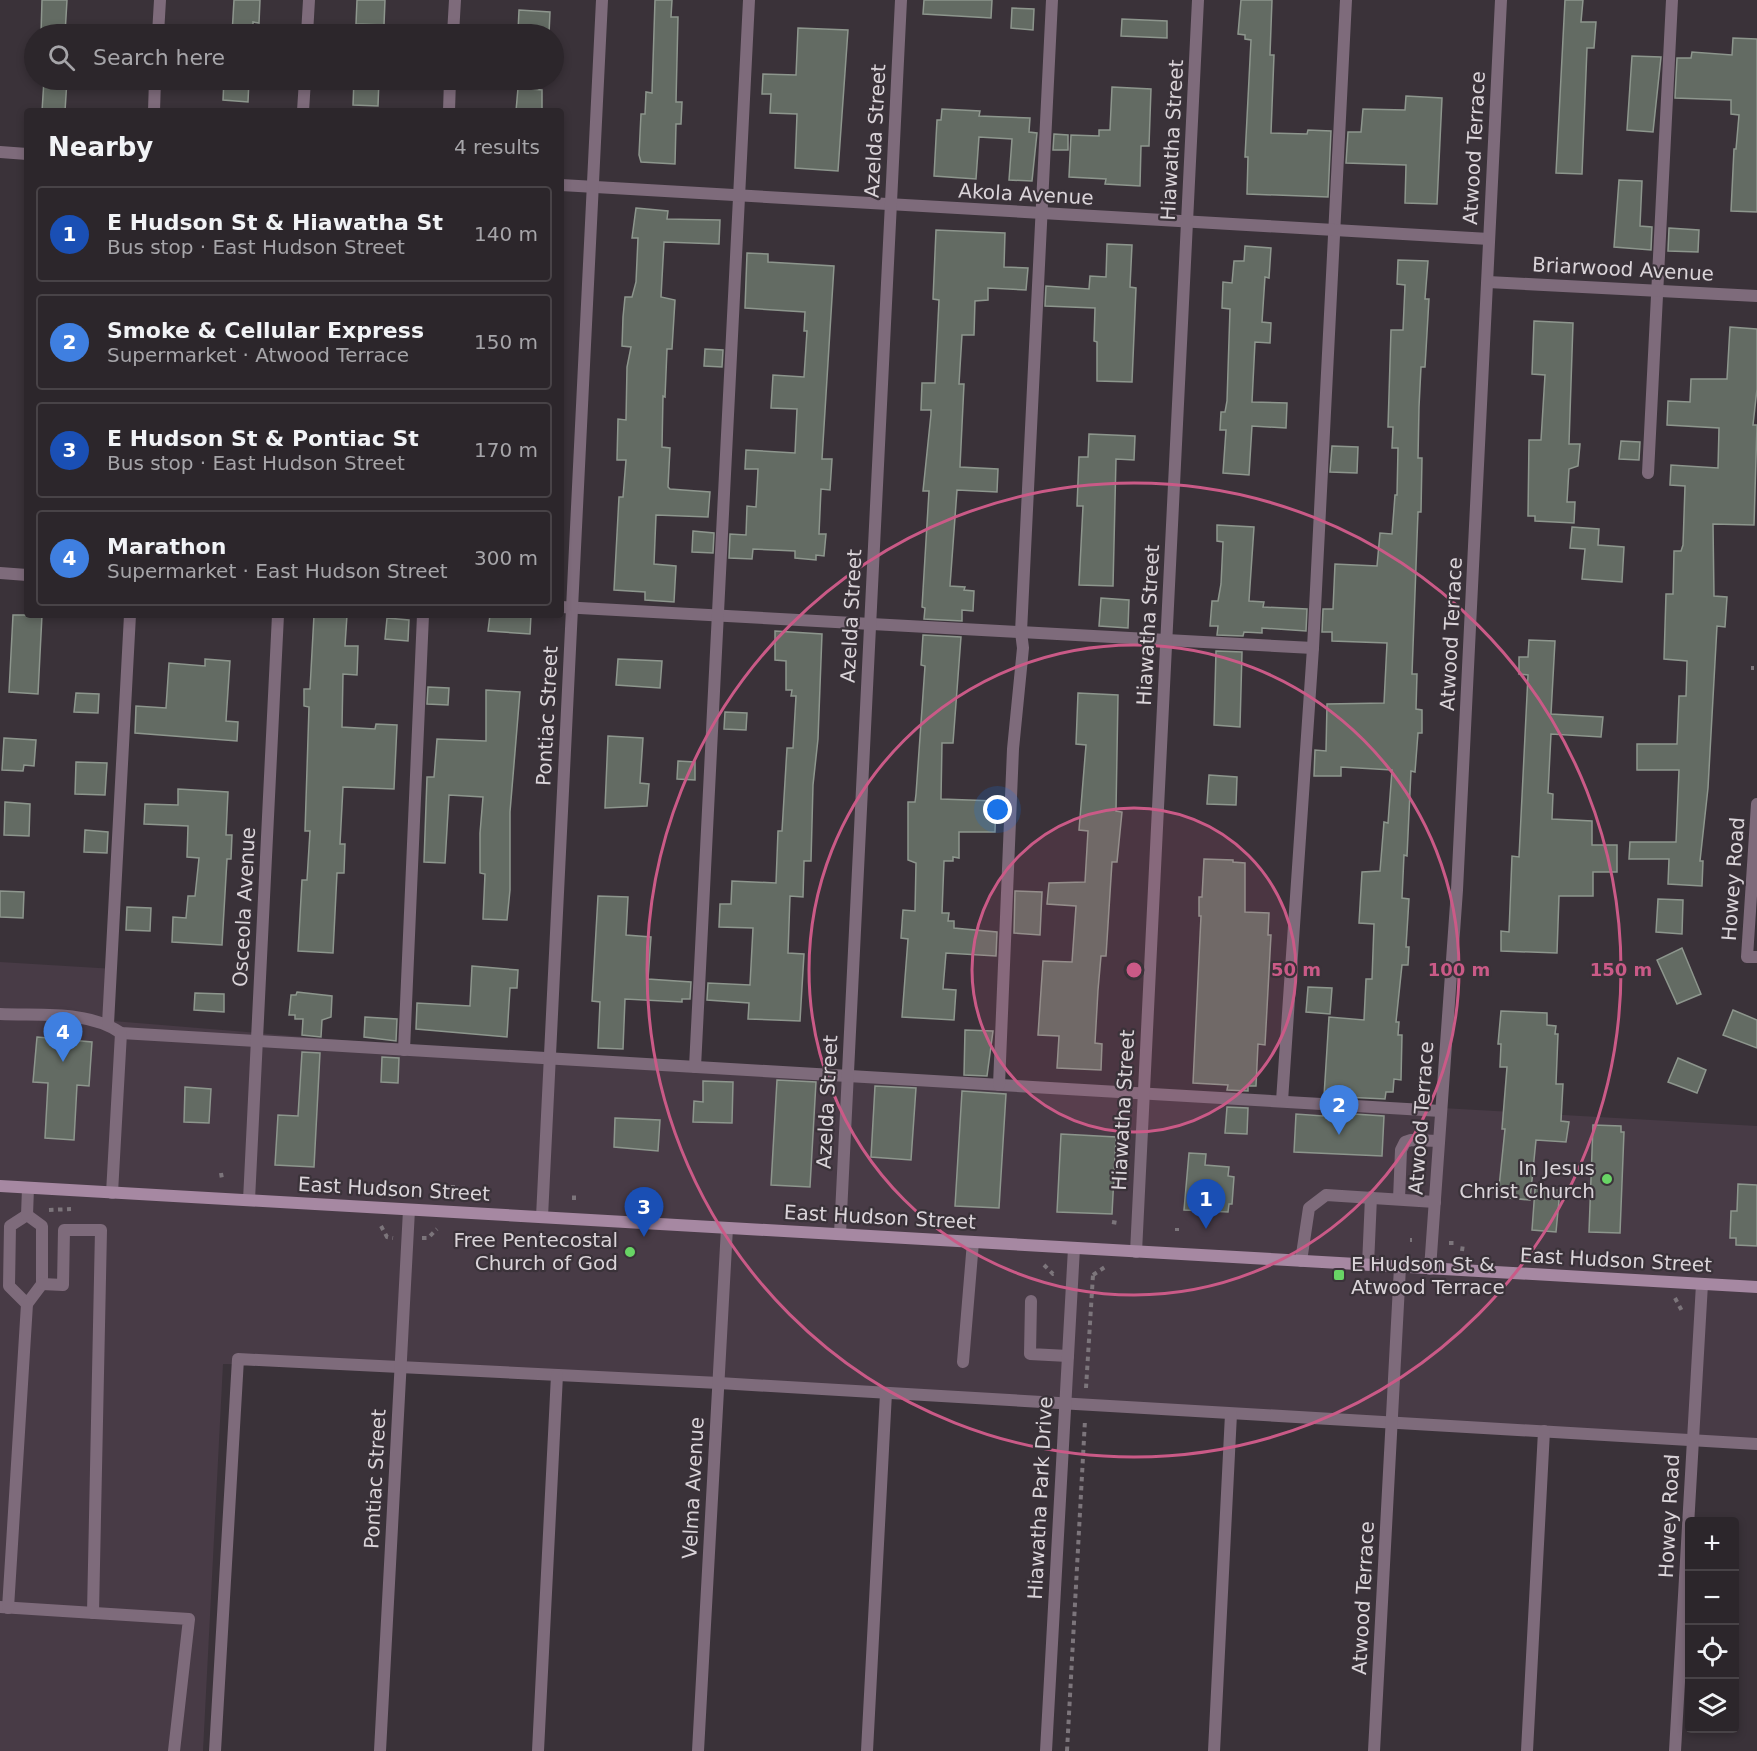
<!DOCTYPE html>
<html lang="en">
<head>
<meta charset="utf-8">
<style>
  :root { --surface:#2c262b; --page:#342e33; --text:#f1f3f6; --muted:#a6a5a9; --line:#484347; --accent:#bca0f2 }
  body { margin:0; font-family:"DejaVu Sans",sans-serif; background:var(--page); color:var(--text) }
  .controls { position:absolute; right:18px; bottom:18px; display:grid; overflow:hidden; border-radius:6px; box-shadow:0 3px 9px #0003 }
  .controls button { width:54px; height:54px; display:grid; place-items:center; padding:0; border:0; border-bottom:2px solid var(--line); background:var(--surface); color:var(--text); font:30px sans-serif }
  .you { position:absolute; left:998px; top:810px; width:21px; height:21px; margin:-15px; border:4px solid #fff; border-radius:50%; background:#1a73e8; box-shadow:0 0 0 9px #1a73e833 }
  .badge { display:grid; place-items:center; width:39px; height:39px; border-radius:50%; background:var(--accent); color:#fff; font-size:20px; font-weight:700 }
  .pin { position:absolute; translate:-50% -50px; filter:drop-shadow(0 2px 3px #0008) }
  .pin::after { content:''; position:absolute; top:32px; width:21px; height:18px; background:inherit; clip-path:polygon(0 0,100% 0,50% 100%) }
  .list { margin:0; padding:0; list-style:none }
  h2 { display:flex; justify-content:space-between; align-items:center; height:78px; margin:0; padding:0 24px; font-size:26px }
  h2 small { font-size:20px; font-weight:400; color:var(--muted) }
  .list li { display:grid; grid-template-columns:39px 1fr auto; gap:18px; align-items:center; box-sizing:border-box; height:96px; margin:0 12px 12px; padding:0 12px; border:2px solid var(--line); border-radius:6px }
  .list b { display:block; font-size:22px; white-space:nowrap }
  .list p { margin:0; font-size:20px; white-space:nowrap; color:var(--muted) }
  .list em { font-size:20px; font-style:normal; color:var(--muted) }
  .icon { flex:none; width:33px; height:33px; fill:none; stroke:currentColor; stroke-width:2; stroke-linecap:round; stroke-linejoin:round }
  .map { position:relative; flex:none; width:1757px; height:1751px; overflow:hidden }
  .search { position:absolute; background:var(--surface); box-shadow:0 3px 9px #0003; left:24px; top:24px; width:540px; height:66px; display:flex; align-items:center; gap:15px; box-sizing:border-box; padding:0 21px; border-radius:33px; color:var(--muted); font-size:22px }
  .panel { position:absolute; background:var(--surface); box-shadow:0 3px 9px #0003; left:24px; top:108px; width:540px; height:510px; border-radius:6px }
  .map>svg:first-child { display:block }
  .built { fill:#483b46 }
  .building { fill:#636b63; stroke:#8d968d; stroke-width:1.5 }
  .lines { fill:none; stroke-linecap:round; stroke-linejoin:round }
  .path { stroke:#7c757b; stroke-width:4; stroke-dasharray:4.5 4.5; stroke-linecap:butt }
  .lane { stroke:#7e6b7b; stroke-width:12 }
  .street { stroke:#7e6b7b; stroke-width:12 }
  .secondary { stroke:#a688a2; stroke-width:12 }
  .ring { fill:none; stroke:#ca5a87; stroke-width:3 }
  .poi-dot { fill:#68d465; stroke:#3a3239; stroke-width:2 }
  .labels { text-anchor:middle; stroke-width:4.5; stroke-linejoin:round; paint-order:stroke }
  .street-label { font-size:20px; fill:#dad4d9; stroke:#3a3239 }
  .poi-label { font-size:20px; fill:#dad4d9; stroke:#3a3239; text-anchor:end }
  .centre { fill:#ca5a87; stroke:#3a3239; stroke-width:3 }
  .ring-label { font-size:18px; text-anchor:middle; font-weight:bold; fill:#ca5a87; stroke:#3a3239; stroke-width:4.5; stroke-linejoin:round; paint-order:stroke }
</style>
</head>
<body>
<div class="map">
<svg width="1757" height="1751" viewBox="0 0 1757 1751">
  <rect width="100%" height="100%" fill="#3a3239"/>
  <path class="built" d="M0 962 115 969 113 1021 547 1057 1757 1126V1444L399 1366 223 1364 203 1751H0Z"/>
  <g class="building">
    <path d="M42 0H67L65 34H41Z"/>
    <path d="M234 0H260L259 23 253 22V34H232Z"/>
    <path d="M357 0H385L384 25 356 24Z"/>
    <path d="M655 0H672L671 17H678L676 102H682L681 124H676L675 164 641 162 639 155 641 114H645L646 92 652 93Z"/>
    <path d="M924 0H992L991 18 923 14Z"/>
    <path d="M1241 0H1272L1270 55H1274L1271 133 1307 134 1308 130 1331 131 1328 197 1247 194 1248 157H1245L1251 40 1245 39V35L1238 34Z"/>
    <path d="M1565 0H1583L1581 22H1596L1594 48H1587L1582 174 1556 173Z"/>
    <path d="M1012 8 1034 9 1033 30 1011 28Z"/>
    <path d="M519 10 550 12 549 34 518 32Z"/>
    <path d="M1122 19 1167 21V38L1121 36Z"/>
    <path d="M798 28 848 30 838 171 795 168 797 114 770 113 771 94H762L763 74 796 75Z"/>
    <path d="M1733 38 1757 39V212L1731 211 1734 149H1736L1739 115 1731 114V100L1675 98 1677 58H1691L1692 52 1732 55Z"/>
    <path d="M1632 56 1661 57 1653 132 1627 130Z"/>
    <path d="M44 80H67L65 111H42Z"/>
    <path d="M224 80H249L248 102 223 100Z"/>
    <path d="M354 80H379L378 106 353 105Z"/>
    <path d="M1112 87 1151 89 1149 146H1141L1140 186 1105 184 1106 179 1069 177 1071 135 1099 136V130H1110Z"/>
    <path d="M518 88 542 90V111H516Z"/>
    <path d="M1406 96 1442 98 1437 204 1405 203 1406 165 1346 163 1348 132H1361L1363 109 1405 110Z"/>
    <path d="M942 109 980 111 979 116 1030 118 1029 132 1037 133 1032 181 1009 180 1012 139 979 137 976 179 934 176 937 120H941Z"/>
    <path d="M1054 134 1068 135V150H1053Z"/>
    <path d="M1619 180 1642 181 1640 226 1652 227 1651 250 1614 247Z"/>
    <path d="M636 208 668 211 667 219 720 220 719 244 664 242 661 297 675 300 672 349H667L665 397 663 396 662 447 670 448 668 487 670 489 710 492 708 517 656 515 654 564 676 566 674 602 645 600V592L614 590 619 497H623L626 460H617L618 419 626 420 627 367 631 347 622 346 623 317 625 297H632L636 282 638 238H632Z"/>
    <path d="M1669 228 1699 230 1698 252 1668 251Z"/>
    <path d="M936 230 1005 233 1004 267 1028 268 1026 290 988 288V300L975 301 974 335H962L959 384H964L960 467 998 469 997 492 957 490 950 586 965 587 964 590 974 591 973 611 962 610V621L924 619 925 608 922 607 929 491H923L931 414V410H921L922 383H935L939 300 933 299Z"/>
    <path d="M1107 244 1132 245 1130 287 1136 288 1132 382 1097 381V342L1094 341 1095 308 1045 306 1046 286 1089 289 1090 276 1106 277Z"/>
    <path d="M1245 246 1271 248 1269 278 1265 277 1262 322 1271 323 1270 343 1255 342 1252 402 1287 403 1286 428 1252 426 1249 475 1223 473 1226 430H1220L1221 412H1225L1227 401 1230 309 1222 308 1223 282 1232 283 1234 261H1244Z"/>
    <path d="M747 253 768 254V262L834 266 822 459H832L830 490 821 489 819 534H826L824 556 816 555V560L795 558V551L753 549 752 559 729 558 730 534 746 535 747 506 756 507 758 469H745L746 450 795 453 797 409 771 408 773 375 804 377 807 331H804L805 312 745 308Z"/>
    <path d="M1398 260 1428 261 1425 299H1429L1425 367H1421L1419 407 1418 458H1422L1421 512H1418L1412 674H1417L1416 709 1422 710V733H1418L1415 772 1411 771 1407 856 1404 855 1402 898 1409 899 1406 947H1409L1408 965H1402L1396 1022H1399L1398 1035H1402L1401 1080 1394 1079 1393 1092H1386L1385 1099 1324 1096 1329 1017 1364 1020 1366 979H1372L1374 924 1359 923 1362 872 1380 871 1384 822 1388 823 1392 770 1341 767V776H1314L1315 750 1326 751 1327 704 1384 703 1387 643 1332 641V632H1322L1323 609H1333L1335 564 1377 566 1380 533 1392 534 1395 495H1397L1398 448H1392L1393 427H1388L1391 330H1403L1405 285 1397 284Z"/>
    <path d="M1534 321 1573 323 1569 444H1580L1578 466 1569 469 1567 502H1575L1574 523 1535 521V516H1528L1529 440H1541L1545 375 1532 374Z"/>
    <path d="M1730 327 1757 329V389L1753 425H1757L1754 525 1713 524 1714 596 1727 597 1725 627 1717 626 1708 788 1700 861H1703L1702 886 1668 884 1669 859H1629L1630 842H1676L1679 770H1637V744H1677L1679 696H1686L1687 661 1664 659 1666 594H1673L1674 551H1681L1683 545 1685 486 1670 485 1671 465 1718 468 1719 428 1667 425 1668 401 1690 402 1691 379H1727Z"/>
    <path d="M705 349 723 350 722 367 704 366Z"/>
    <path d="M1089 434 1135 436 1134 460 1116 459 1113 586 1079 585 1083 506H1077L1079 457H1088Z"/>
    <path d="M1621 441 1640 442 1639 460 1619 459Z"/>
    <path d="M1332 446 1358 447 1357 473 1330 472Z"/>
    <path d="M1217 525 1254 527 1249 601 1264 602 1263 607 1307 609 1306 631 1262 628V633L1244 632 1243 636 1217 635 1218 626H1210L1212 601H1218L1221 584 1223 542 1217 541Z"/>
    <path d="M1572 527 1599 529 1598 545 1624 547 1622 582 1582 579 1585 549 1570 548Z"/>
    <path d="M693 531 714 533 713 553 692 552Z"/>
    <path d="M1101 598 1129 600 1128 628 1099 626Z"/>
    <path d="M13 615H42L38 694 9 692Z"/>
    <path d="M314 615H347L345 646H358L357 675 343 674 342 727 375 729 376 724 397 725 394 789 343 787 340 844H345L344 873H337L333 953 298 951 302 880H307L310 831H305L309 707 304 706V689H310Z"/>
    <path d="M490 615H531L530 634 488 631Z"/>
    <path d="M387 618 409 620 408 641 385 639Z"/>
    <path d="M775 631 822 634 818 739 813 785 811 861H804L803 897 790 896 788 953 804 954 800 1021 748 1019 749 1003 707 1000 708 983 750 985 753 928 719 927 720 904H731L732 881 776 883 778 831H782L787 748H793L796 696H791L792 690H786V661L775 660Z"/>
    <path d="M923 635 961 637 953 743H942L941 799 996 801 995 832H959V858L953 857V861H944L942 913H949L948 921H954V928L997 932 996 956 946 953 943 989 956 990 954 1020 902 1017 908 939 901 938 903 910 915 911 916 863 908 860V802H915L916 794 925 666 921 665Z"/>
    <path d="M1529 640 1555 641 1551 714 1603 717 1601 737 1551 734 1548 793 1553 794 1552 819 1592 821V845H1617V872H1593V896H1559L1557 953 1501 951V931L1509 932 1512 856 1519 857 1528 675 1519 674V657H1528Z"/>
    <path d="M1216 651 1242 652 1240 727 1214 725Z"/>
    <path d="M205 659 230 661 226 721 238 722 237 741 135 733 136 706 166 708 169 663 205 666Z"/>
    <path d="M618 659 662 661 660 688 616 685Z"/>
    <path d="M428 687 449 688 448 705 427 704Z"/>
    <path d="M486 690 520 692 510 812V890L507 920 483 919 485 874 480 873V833L483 797 449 795 445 863 424 862 427 777H434L437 739 486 741Z"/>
    <path d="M76 693 99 694 98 713 74 712Z"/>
    <path d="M1078 693 1118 695 1116 811 1122 812 1117 862H1112L1106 956H1101L1098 990 1095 1043 1102 1044 1101 1070 1057 1068 1059 1036 1038 1035 1043 961 1072 962 1076 906 1047 904 1049 883 1085 882 1088 831 1079 830 1086 745 1076 744Z"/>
    <path d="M725 712 747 713 746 730 724 729Z"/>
    <path d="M608 736 643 738 640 783 649 784 647 806 605 808Z"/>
    <path d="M4 738 36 740 34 766 24 765 23 771 2 770Z"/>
    <path d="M678 761 695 762V780L677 779Z"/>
    <path d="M76 762 107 763 105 795 75 794Z"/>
    <path d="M1209 775 1237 777 1236 805 1207 804Z"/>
    <path d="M178 789 228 792 226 835H232L231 859H227L222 945 172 942 173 917 186 918 188 896H195L199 858 187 857 188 826 144 824 145 804 178 805Z"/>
    <path d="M5 802 30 804 29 836 4 835Z"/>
    <path d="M85 830 108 832 107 853 84 852Z"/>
    <path d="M1204 859 1233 860V862L1245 863V912L1269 913 1268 935H1271L1265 1045 1258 1044 1256 1086H1248V1091L1227 1090 1228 1085 1193 1083 1201 916H1199V897H1202Z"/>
    <path d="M0 891 24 892 23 918 0 917Z"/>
    <path d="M1015 891 1042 892 1040 935 1014 933Z"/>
    <path d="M598 896 628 897 626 935 651 937 648 979 691 982 690 999H682V1002L625 999 623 1049 598 1048 600 1002 592 1001Z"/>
    <path d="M1658 899 1683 900 1682 934 1656 932Z"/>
    <path d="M127 907 151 908 150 931 126 930Z"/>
    <path d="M1682 948 1701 994 1677 1004 1657 960Z"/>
    <path d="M472 966 518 970 517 988H510L507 1037 416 1029 417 1003 470 1006Z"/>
    <path d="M1308 987 1332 988 1330 1014 1306 1012Z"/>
    <path d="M297 992 332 996 331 1017 322 1020 321 1037 302 1035 303 1019H295V1015H289L291 995H296Z"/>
    <path d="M195 993 224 994V1012L194 1010Z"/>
    <path d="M1733 1010 1757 1020V1048L1723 1035Z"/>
    <path d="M1501 1011 1547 1013V1025L1556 1026 1555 1034H1558L1556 1084H1563L1561 1121 1569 1122 1566 1142 1536 1140 1530 1200 1498 1197 1505 1129H1502L1507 1067H1500L1501 1044H1498Z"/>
    <path d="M365 1017 397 1019 396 1041 364 1037Z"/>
    <path d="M965 1030 993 1031 987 1076 964 1075Z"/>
    <path d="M37 1037 92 1042 89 1086 77 1085 74 1140 45 1138 48 1083 33 1082Z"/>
    <path d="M302 1052 320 1053 314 1167 275 1165 278 1115 298 1116Z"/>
    <path d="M382 1057 399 1058 398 1083 381 1082Z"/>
    <path d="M1678 1058 1706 1070 1697 1093 1668 1082Z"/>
    <path d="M777 1080 816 1082 810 1187 771 1185Z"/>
    <path d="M703 1081 733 1082 732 1123 693 1122 694 1101 703 1102Z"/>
    <path d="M875 1086 916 1088 911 1160 871 1157Z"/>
    <path d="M185 1087 211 1089 209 1123 184 1122Z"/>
    <path d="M962 1091 1006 1094 999 1208 955 1206Z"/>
    <path d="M1227 1107 1248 1108 1247 1134 1225 1133Z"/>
    <path d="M1323 1112 1384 1116 1382 1156 1294 1152 1296 1114 1323 1116Z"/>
    <path d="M615 1118 660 1120 658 1151 614 1147Z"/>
    <path d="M1593 1125 1621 1126V1132H1624L1620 1233 1589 1232Z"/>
    <path d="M1061 1134 1116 1137 1112 1214 1057 1212Z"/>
    <path d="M1189 1153 1206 1154 1205 1165 1229 1167 1228 1176 1234 1177 1232 1204H1229L1228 1212 1184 1210Z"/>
    <path d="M1738 1184 1757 1185V1246L1736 1245V1238H1730L1731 1211H1737Z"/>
    <path d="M1535 1189 1560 1190 1556 1232 1532 1230Z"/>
  </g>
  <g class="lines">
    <g class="path">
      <path d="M1449 645V650"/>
      <path d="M1751 668H1754"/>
      <path d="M221 1173 222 1179"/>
      <path d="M453 1185V1191"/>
      <path d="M574 1200V1193"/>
      <path d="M49 1210 71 1209"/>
      <path d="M880 1217 886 1211"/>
      <path d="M1112 1222 1118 1223"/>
      <path d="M381 1226 387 1237 393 1238"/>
      <path d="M1177 1231V1228"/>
      <path d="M422 1238H428L437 1229"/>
      <path d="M1410 1240H1412"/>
      <path d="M1449 1243H1456"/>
      <path d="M1462 1251 1463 1244"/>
      <path d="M1674 1263V1257"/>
      <path d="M1044 1265 1053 1274H1058"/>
      <path d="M1093 1275 1105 1267"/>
      <path d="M1675 1298 1683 1313"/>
      <path d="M1086 1388 1093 1275"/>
      <path d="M1067 1751 1085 1420"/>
    </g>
    <g class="lane">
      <path d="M158 34 160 0"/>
      <path d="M453 34 455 0"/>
      <path d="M154 111 155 80"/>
      <path d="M449 111 450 80"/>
      <path d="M1648 473 1672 0"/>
      <path d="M0 573 27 575"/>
      <path d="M561 607 1313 648"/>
      <path d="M0 1014C39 1016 88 1010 121 1033L1441 1111"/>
      <path d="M108 1024 130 615"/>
      <path d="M404 1050 423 615"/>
      <path d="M695 1067 749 0"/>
      <path d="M999 1085 1013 749 1023 648 1021 632 1052 0"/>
      <path d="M1282 1101 1313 648 1346 0"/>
      <path d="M112 1193 121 1033"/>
      <path d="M1399 1199 1401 1150 1405 1142 1411 1140 1439 1141"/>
      <path d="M27 1215 42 1226V1284L27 1304 9 1286 10 1226Z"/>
      <path d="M27 1215 28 1188"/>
      <path d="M1301 1261 1309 1208 1326 1195 1435 1202"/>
      <path d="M1368 1265 1371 1197"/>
      <path d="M42 1284 63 1285 64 1230H101L93 1613"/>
      <path d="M1031 1301 1030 1354 1068 1356"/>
      <path d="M963 1362 973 1242"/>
      <path d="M0 1607 189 1619 174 1751"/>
      <path d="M8 1608 27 1304"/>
      <path d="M215 1751 238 1359 719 1383 1757 1444"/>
      <path d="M538 1751 557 1375"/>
      <path d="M867 1751 886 1393"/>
      <path d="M1214 1751 1231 1414"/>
      <path d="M1527 1751 1544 1431"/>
    </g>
    <g class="street">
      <path d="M307 34 309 0"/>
      <path d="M303 111 305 80"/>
      <path d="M0 152 27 154"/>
      <path d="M561 185 1489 239"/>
      <path d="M1488 282 1757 296"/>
      <path d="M1757 804 1747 957H1757"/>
      <path d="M249 1200 278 615"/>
      <path d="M542 1217 602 0"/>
      <path d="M840 1234 901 0"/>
      <path d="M1136 1252 1198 0"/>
      <path d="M1430 1269 1457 890 1501 0"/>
      <path d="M380 1751 409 1210"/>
      <path d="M698 1751 727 1228"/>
      <path d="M1046 1751 1074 1248"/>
      <path d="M1374 1751 1400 1267"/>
      <path d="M1675 1751 1702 1284"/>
    </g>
    <path class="secondary" d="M0 1186 1757 1287"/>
  </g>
  <circle cx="1134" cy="970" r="162" fill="#ca5a87" fill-opacity=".12"/>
  <g class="ring">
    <circle cx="1134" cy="970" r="162"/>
    <circle cx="1134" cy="970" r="325"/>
    <circle cx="1134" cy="970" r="487"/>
  </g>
  <g class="poi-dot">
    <circle cx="1607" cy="1179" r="6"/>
    <circle cx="630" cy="1252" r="6"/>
    <rect x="1333" y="1269" width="12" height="12" rx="3"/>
  </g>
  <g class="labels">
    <g class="street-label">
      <text transform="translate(875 131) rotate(-87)" y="7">Azelda Street</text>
      <text transform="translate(1172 140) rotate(-87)" y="7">Hiawatha Street</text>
      <text transform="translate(1474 148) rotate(-87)" y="7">Atwood Terrace</text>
      <text transform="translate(1026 194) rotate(3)" y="7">Akola Avenue</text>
      <text transform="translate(1623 269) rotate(3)" y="7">Briarwood Avenue</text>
      <text transform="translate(851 616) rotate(-87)" y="7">Azelda Street</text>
      <text transform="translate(1148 625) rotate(-87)" y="7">Hiawatha Street</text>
      <text transform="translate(1451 634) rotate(-87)" y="7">Atwood Terrace</text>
      <text transform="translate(547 716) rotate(-87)" y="7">Pontiac Street</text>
      <text transform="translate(1733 879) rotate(-86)" y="7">Howey Road</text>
      <text transform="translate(244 907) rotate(-87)" y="7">Osceola Avenue</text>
      <text transform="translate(827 1102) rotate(-87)" y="7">Azelda Street</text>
      <text transform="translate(1123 1110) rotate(-87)" y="7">Hiawatha Street</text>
      <text transform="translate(1421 1118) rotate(-86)" y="7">Atwood Terrace</text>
      <text transform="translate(394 1189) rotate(3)" y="7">East Hudson Street</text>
      <text transform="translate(880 1217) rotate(3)" y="7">East Hudson Street</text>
      <text transform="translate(1616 1260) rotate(3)" y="7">East Hudson Street</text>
      <text transform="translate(375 1479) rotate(-87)" y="7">Pontiac Street</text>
      <text transform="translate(693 1488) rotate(-87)" y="7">Velma Avenue</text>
      <text transform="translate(1040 1498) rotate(-87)" y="7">Hiawatha Park Drive</text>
      <text transform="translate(1669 1516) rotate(-87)" y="7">Howey Road</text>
      <text transform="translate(1363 1598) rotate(-87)" y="7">Atwood Terrace</text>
    </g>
    <g class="poi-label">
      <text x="1595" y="1175">In Jesus<tspan x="1595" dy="23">Christ Church</tspan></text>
      <text x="618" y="1247">Free Pentecostal<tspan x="618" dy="23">Church of God</tspan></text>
      <text x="1351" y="1271" text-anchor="start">E Hudson St &amp;<tspan x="1351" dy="23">Atwood Terrace</tspan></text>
    </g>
  </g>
  <circle cx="1134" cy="970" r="9" class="centre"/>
  <g class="ring-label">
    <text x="1296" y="976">50 m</text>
    <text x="1459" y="976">100 m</text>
    <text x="1621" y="976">150 m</text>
  </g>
</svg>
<div class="controls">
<button>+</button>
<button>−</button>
<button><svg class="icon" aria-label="locate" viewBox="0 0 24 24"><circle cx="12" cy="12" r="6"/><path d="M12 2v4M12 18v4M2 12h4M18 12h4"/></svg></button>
<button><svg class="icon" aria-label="layers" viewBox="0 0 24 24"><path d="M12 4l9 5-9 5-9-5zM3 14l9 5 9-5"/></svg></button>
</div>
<div class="you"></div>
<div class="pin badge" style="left:1206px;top:1229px;background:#1a4fb4">1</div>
<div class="pin badge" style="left:1339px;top:1135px;background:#3f7fe0">2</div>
<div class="pin badge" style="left:644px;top:1237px;background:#1a4fb4">3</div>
<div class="pin badge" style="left:63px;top:1062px;background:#3f7fe0">4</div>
<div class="search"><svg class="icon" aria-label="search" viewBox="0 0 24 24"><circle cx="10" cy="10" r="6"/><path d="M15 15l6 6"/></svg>Search here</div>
<section class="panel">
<h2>Nearby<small>4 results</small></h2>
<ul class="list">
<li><span class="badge" style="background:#1a4fb4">1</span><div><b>E Hudson St &amp; Hiawatha St</b><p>Bus stop · East Hudson Street</p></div><em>140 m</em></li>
<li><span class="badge" style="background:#3f7fe0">2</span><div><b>Smoke &amp; Cellular Express</b><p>Supermarket · Atwood Terrace</p></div><em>150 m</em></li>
<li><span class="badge" style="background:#1a4fb4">3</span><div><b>E Hudson St &amp; Pontiac St</b><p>Bus stop · East Hudson Street</p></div><em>170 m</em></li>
<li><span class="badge" style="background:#3f7fe0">4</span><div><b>Marathon</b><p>Supermarket · East Hudson Street</p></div><em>300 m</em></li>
</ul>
</section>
</div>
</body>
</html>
